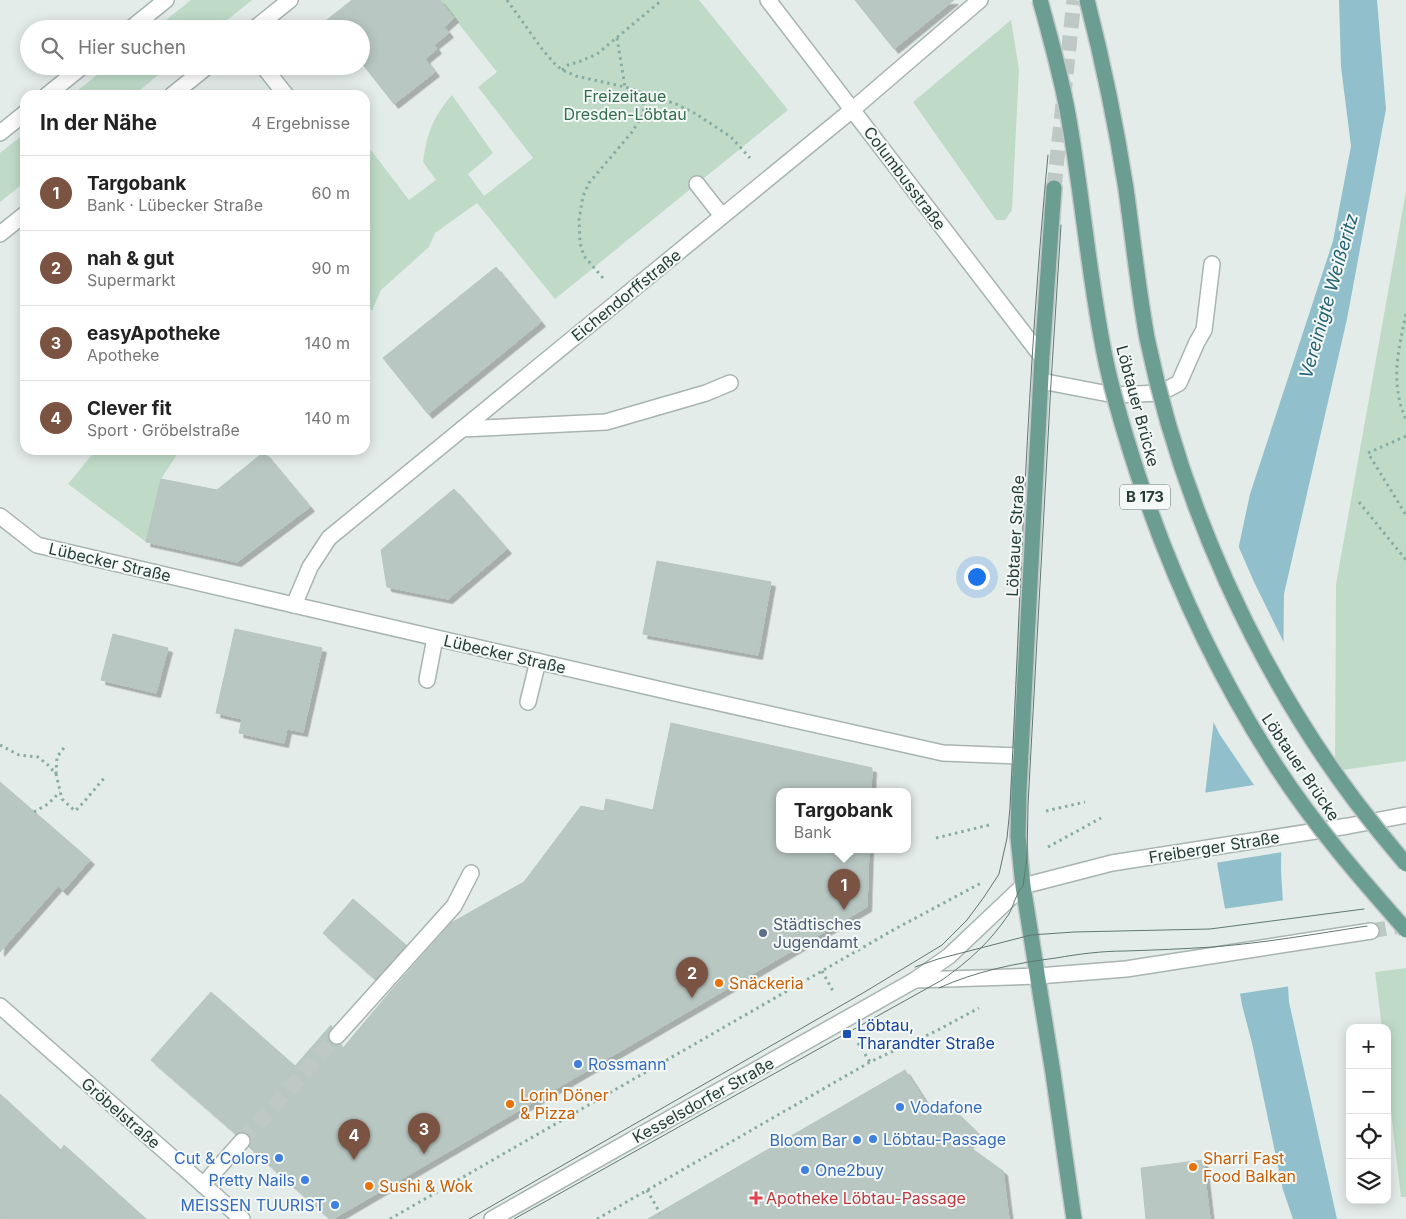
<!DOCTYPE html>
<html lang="de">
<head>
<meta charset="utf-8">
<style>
  :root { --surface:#fff; --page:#f6f6f6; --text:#222; --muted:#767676; --line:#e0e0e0; --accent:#7a5342 }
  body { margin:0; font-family:Inter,sans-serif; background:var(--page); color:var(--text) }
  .controls { position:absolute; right:15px; bottom:15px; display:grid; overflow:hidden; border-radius:10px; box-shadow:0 2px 12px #0003 }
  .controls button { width:45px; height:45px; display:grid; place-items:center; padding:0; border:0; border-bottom:1px solid var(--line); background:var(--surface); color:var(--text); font:25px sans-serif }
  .you { position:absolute; left:976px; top:576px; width:18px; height:18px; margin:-12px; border:4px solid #fff; border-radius:50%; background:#1a73e8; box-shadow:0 0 0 8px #1a73e833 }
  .badge { display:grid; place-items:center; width:32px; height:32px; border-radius:50%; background:var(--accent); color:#fff; font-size:16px; font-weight:700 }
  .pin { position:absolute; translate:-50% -41px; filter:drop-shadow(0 1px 2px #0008) }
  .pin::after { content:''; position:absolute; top:26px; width:18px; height:15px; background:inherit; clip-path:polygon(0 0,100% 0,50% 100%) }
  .popup { position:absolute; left:776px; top:788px; width:135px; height:65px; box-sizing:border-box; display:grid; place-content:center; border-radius:10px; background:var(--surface); filter:drop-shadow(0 1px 4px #0005); font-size:16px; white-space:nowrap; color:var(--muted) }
  .popup b { font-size:19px; color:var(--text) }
  .popup::after { content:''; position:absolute; left:50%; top:100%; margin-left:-10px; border:10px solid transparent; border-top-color:var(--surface) }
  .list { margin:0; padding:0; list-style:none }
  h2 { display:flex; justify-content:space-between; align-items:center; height:65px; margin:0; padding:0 20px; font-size:21px }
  h2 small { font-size:16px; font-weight:400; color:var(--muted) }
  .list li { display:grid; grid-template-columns:32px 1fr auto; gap:15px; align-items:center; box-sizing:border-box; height:75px; padding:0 20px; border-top:1px solid var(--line) }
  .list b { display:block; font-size:19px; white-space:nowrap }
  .list p { margin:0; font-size:16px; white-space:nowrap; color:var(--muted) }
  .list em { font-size:16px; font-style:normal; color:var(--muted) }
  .icon { flex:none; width:28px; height:28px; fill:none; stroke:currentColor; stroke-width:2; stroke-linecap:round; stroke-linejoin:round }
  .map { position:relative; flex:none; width:1406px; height:1219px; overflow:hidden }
  .search { position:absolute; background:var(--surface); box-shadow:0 2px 12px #0003; left:20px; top:20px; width:350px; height:55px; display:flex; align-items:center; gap:12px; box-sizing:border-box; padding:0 18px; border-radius:28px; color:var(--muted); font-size:19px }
  .panel { position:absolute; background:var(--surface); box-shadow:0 2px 12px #0003; left:20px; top:90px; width:350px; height:365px; border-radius:15px }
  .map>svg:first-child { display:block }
  .green { fill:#bfdbc8 }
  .water { fill:#91c0cc }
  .pier { fill:#e4ece9 }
  .building { fill:#b9c7c2; stroke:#b7c5c0; filter:url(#shadow) }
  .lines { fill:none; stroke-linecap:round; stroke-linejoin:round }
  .minor-tunnel { stroke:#bec9c5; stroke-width:15; stroke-dasharray:15 8; stroke-linecap:butt }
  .major-tunnel { stroke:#bec9c5; stroke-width:15; stroke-dasharray:15 8; stroke-linecap:butt }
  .minor-casing { stroke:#a7b4b0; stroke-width:18 }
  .major-casing { stroke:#c2c8c7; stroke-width:18 }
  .path { stroke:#87ada3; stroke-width:3; stroke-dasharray:2.5 4; stroke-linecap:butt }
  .minor { stroke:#fff; stroke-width:15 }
  .major { stroke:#6c9d93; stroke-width:15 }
  .tram { stroke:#607772; stroke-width:1 }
  .major-bridge-casing { stroke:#c2c8c7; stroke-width:18; stroke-linecap:butt }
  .major-bridge { stroke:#6c9d93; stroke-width:15 }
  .service-dot { fill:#5c6f8a; stroke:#f4f9f7; stroke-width:2 }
  .food-dot { fill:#e8710a; stroke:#f4f9f7; stroke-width:2 }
  .transit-dot { fill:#1a4fb4; stroke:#f4f9f7; stroke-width:2 }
  .shop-dot { fill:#3f7fe0; stroke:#f4f9f7; stroke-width:2 }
  .health-dot { fill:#e0444e; stroke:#f4f9f7; stroke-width:2 }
  .labels { text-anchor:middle; stroke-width:4; stroke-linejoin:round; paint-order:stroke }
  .shield { fill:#f4f9f7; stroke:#637571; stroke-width:1 }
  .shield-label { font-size:15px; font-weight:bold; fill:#253c37 }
  .park-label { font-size:16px; fill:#336f4d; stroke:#f4f9f7 }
  .street-label { font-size:16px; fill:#253c37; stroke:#f4f9f7 }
  .service-label { font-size:16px; fill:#4e5e75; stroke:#f4f9f7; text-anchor:start }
  .food-label { font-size:16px; fill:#c56008; stroke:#f4f9f7; text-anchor:start }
  .transit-label { font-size:16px; fill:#164399; stroke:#f4f9f7; text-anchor:start }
  .shop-label { font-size:16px; fill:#366cbe; stroke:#f4f9f7; text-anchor:start }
  .health-label { font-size:16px; fill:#be3a42; stroke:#f4f9f7; text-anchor:start }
  .water-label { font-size:18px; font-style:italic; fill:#246173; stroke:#f4f9f7 }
</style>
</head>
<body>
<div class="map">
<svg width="1406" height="1219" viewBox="0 0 1406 1219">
  <defs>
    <filter id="shadow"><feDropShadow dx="4.5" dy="4.5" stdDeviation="0" flood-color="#0004"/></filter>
  </defs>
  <rect width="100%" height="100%" fill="#e4ece9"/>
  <g class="green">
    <path d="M191 0H252L216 29H155Z"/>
    <path d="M440 0H699L788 110 555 299 477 203 435 233 429 247 381 290 372 311 365 303V153L371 150 409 200 436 180 423 162C427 133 433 117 452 95L493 153 468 174 484 196 533 158 478 87 497 72Z"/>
    <path d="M1011 20 1019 69 1012 210 1005 220H996L913 102Z"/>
    <path d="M108 66H169L134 95H72Z"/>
    <path d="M25 133V182L0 202V153Z"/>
    <path d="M1406 191V761L1335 771 1336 584Z"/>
    <path d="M96 450H180L161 479 146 542 68 484Z"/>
    <path d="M1406 968V1197H1401L1387 1077V1028H1382L1375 972Z"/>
  </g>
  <path class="water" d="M1339 0H1377L1386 109 1347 319 1284 594 1281 870 1289 1002 1337 1219H1293L1283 1190 1252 1043 1242 1005 1205 795 1229 592 1250 494 1333 241 1351 146 1341 67Z"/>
  <g class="pier">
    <path d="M1237 543 1254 582 1286 647 1283 852 1215 863 1203 793 1254 785 1220 735 1211 717 1227 592Z"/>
    <path d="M1285 900 1291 986 1238 994 1223 909Z"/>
  </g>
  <g class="building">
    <path d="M352 0H440L454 18 444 27 449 33 434 45 437 49 425 59 435 72 394 104 361 62V29H335L327 20Z"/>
    <path d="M855 0H954L894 49Z"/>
    <path d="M496 267 541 322 428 414 383 358Z"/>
    <path d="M264 452 310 507 237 562 146 542 161 479 217 490Z"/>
    <path d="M454 489 507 549 448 599 387 587 381 550Z"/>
    <path d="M657 561 771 582 758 655 643 634Z"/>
    <path d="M235 629 322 648 303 732 287 729 284 743 239 733 242 719 216 713Z"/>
    <path d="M113 634 168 648 156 693 101 680Z"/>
    <path d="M671 723 872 768 871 791H780V849H869L867 907 333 1219H330L249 1147 251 1143V1139L248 1134 243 1132H240L235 1135V1133L151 1060 211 992 295 1066 331 1025 332 1028 328 1034V1039L330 1043 335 1045 341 1044 343 1048 390 992 451 923 524 882 581 806 604 811 606 799 653 810Z"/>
    <path d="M0 782 90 860 63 891 58 886 0 952Z"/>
    <path d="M353 899 406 945 375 979 323 933Z"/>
    <path d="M905 1070 936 1118 949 1105 979 1134 967 1145 1003 1171 1009 1219H648Z"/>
    <path d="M0 1094 61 1150 64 1145 146 1219H0Z"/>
    <path d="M1203 1160 1210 1219H1146L1141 1168Z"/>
  </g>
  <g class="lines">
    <g class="minor-tunnel">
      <path d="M1371 931 1406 925"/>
      <path d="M242 1141 337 1036"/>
    </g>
    <path class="major-tunnel" d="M1054 188 1074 0"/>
    <defs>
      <g id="minor">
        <path d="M768 0 1042 357"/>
        <path d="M130 29 166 0"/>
        <path d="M254 29 290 0"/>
        <path d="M263 66 286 95"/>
        <path d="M47 95 83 66"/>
        <path d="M172 95 208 66"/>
        <path d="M0 133 25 113"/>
        <path d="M697 184 722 216"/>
        <path d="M0 234 25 214"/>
        <path d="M1041 381 1114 395 1160 393 1179 383 1197 342 1204 330 1212 264"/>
        <path d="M462 429 606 422 706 393 730 383"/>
        <path d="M0 516 37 545 294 605 675 693 943 753 1021 756"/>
        <path d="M294 605 310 567 329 538 852 110 980 0"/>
        <path d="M427 680 435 638"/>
        <path d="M528 702 538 661"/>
        <path d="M915 980 1038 976 1126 969 1371 931"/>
        <path d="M0 1006 242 1219"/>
        <path d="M337 1036 454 906 471 873"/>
        <path d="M203 1185 242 1141"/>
        <path d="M492 1219 915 980 949 956 1023 886 1112 863 1348 826 1406 815"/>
      </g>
      <path id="major" d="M1054 188 1042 357 1019 791 1018 837 1023 886 1053 1073 1074 1219"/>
    </defs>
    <use href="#minor" class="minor-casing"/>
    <use href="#major" class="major-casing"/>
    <g class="path">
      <path d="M507 0 542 49 554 63 562 70 576 76 625 87 676 104 696 114 731 137 750 158"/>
      <path d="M617 38 625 87"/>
      <path d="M562 70 568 65 581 61 597 54 662 0"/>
      <path d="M603 278 584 256 580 243 579 220 583 196 589 183 632 132 642 116 644 108 642 94"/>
      <path d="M1406 314C1398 352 1390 382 1406 420"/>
      <path d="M1406 436 1368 453 1406 515"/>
      <path d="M1359 502 1406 560"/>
      <path d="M0 745 19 755 38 757 48 765 56 774 62 799 75 811 83 803 105 777"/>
      <path d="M56 774 57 757 66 745"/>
      <path d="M1046 811 1085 802"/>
      <path d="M34 812 48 804 60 792"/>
      <path d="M936 838 989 825"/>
      <path d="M1048 847 1101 818"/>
      <path d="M822 971 834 993"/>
      <path d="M858 1043 870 1062"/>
      <path d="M647 1190 660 1213"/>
      <path d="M390 1219 895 929 983 882"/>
      <path d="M597 1219 870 1062 936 1031 979 1008"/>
    </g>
    <use href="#minor" class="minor"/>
    <use href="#major" class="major"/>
    <g class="tram">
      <path d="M915 967 938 959 1031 935 1074 932 1210 929 1364 909"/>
      <path d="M939 988C976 971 1017 963 1056 958 1079 954 1102 951 1125 951 1154 950 1183 949 1212 947 1264 943 1315 934 1367 926"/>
      <path d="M469 1219 863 993 942 945 967 920 984 897 999 874 1007 838 1010 808C1021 590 1027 372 1048 155"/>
      <path d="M514 1219 942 980C970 960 989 943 1009 914 1014 905 1016 893 1023 886L1027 858 1028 805 1051 383 1061 225"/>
    </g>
    <defs>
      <g id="major-bridge">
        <path d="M1040 0C1050 36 1060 72 1067 109 1082 190 1088 272 1104 352 1112 394 1125 435 1138 475 1172 578 1217 675 1276 766 1314 825 1360 878 1406 930"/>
        <path d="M1087 0C1103 62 1116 125 1126 189 1133 239 1138 288 1147 338 1181 502 1255 668 1356 802 1372 823 1389 844 1406 864"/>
      </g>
    </defs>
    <use href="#major-bridge" class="major-bridge-casing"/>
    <use href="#major-bridge" class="major-bridge"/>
  </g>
  <circle class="service-dot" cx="763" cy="933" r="5"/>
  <g class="food-dot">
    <circle cx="719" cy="983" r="5"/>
    <circle cx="510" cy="1104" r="5"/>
    <circle cx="1193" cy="1167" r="5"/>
    <circle cx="369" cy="1186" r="5"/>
  </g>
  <rect class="transit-dot" x="842" y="1029" width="10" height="10" rx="2.5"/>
  <g class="shop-dot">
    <circle cx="578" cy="1064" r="5"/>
    <circle cx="900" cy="1107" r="5"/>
    <circle cx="873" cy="1139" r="5"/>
    <circle cx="857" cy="1140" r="5"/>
    <circle cx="279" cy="1158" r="5"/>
    <circle cx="805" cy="1170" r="5"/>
    <circle cx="305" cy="1180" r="5"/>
    <circle cx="335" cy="1205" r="5"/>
  </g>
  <path class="health-dot" d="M753.5 1190.5h5v5h5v5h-5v5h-5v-5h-5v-5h5z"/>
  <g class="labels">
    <rect class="shield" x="1120" y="484.5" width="50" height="25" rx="4"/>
    <g class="shield-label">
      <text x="1145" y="502">B 173</text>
    </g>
    <g class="park-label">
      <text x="625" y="102">Freizeitaue<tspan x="625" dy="18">Dresden-Löbtau</tspan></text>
    </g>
    <g class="street-label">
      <text transform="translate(905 178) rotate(53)" y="6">Columbusstraße</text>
      <text transform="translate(626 295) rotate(-39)" y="6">Eichendorffstraße</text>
      <text transform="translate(1138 406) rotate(75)" y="6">Löbtauer Brücke</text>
      <text transform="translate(1015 536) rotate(-87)" y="6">Löbtauer Straße</text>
      <text transform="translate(110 562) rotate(13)" y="6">Lübecker Straße</text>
      <text transform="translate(505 654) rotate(13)" y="6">Lübecker Straße</text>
      <text transform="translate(1301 767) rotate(56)" y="6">Löbtauer Brücke</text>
      <text transform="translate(1214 847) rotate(-9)" y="6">Freiberger Straße</text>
      <text transform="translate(703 1100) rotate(-29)" y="6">Kesselsdorfer Straße</text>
      <text transform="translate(121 1113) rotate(41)" y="6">Gröbelstraße</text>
    </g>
    <g class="service-label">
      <text x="773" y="930">Städtisches<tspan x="773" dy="18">Jugendamt</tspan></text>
    </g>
    <g class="food-label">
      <text x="729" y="989">Snäckeria</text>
      <text x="520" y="1101">Lorin Döner<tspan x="520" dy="18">&amp; Pizza</tspan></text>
      <text x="1203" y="1164">Sharri Fast<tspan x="1203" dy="18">Food Balkan</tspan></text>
      <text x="379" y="1192">Sushi &amp; Wok</text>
    </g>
    <g class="transit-label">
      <text x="857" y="1031">Löbtau,<tspan x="857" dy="18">Tharandter Straße</tspan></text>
    </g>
    <g class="shop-label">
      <text x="588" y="1070">Rossmann</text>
      <text x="910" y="1113">Vodafone</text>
      <text x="883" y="1145">Löbtau-Passage</text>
      <text x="847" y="1146" text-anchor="end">Bloom Bar</text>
      <text x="269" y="1164" text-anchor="end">Cut &amp; Colors</text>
      <text x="815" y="1176">One2buy</text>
      <text x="295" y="1186" text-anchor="end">Pretty Nails</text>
      <text x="325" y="1211" text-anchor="end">MEISSEN TUURIST</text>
    </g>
    <g class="health-label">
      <text x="766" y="1204">Apotheke Löbtau-Passage</text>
    </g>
    <g class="water-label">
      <text transform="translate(1329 296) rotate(-74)" y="6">Vereinigte Weißeritz</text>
    </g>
  </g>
</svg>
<div class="controls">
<button>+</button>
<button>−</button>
<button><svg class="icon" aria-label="locate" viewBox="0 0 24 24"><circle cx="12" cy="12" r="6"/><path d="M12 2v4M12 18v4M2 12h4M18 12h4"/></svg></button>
<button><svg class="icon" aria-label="layers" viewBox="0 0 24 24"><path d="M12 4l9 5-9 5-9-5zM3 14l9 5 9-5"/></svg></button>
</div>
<div class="you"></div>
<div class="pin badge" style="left:844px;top:910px">1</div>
<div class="popup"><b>Targobank</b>Bank</div>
<div class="pin badge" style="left:692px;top:998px">2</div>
<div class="pin badge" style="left:424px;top:1154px">3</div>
<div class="pin badge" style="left:354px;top:1160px">4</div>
<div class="search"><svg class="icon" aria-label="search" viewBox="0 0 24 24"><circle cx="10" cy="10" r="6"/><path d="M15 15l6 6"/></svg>Hier suchen</div>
<section class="panel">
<h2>In der Nähe<small>4 Ergebnisse</small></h2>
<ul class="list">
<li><span class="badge">1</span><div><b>Targobank</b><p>Bank · Lübecker Straße</p></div><em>60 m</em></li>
<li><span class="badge">2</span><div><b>nah &amp; gut</b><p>Supermarkt</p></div><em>90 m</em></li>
<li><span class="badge">3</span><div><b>easyApotheke</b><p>Apotheke</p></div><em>140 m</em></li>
<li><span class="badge">4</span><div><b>Clever fit</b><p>Sport · Gröbelstraße</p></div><em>140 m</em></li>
</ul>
</section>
</div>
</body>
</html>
